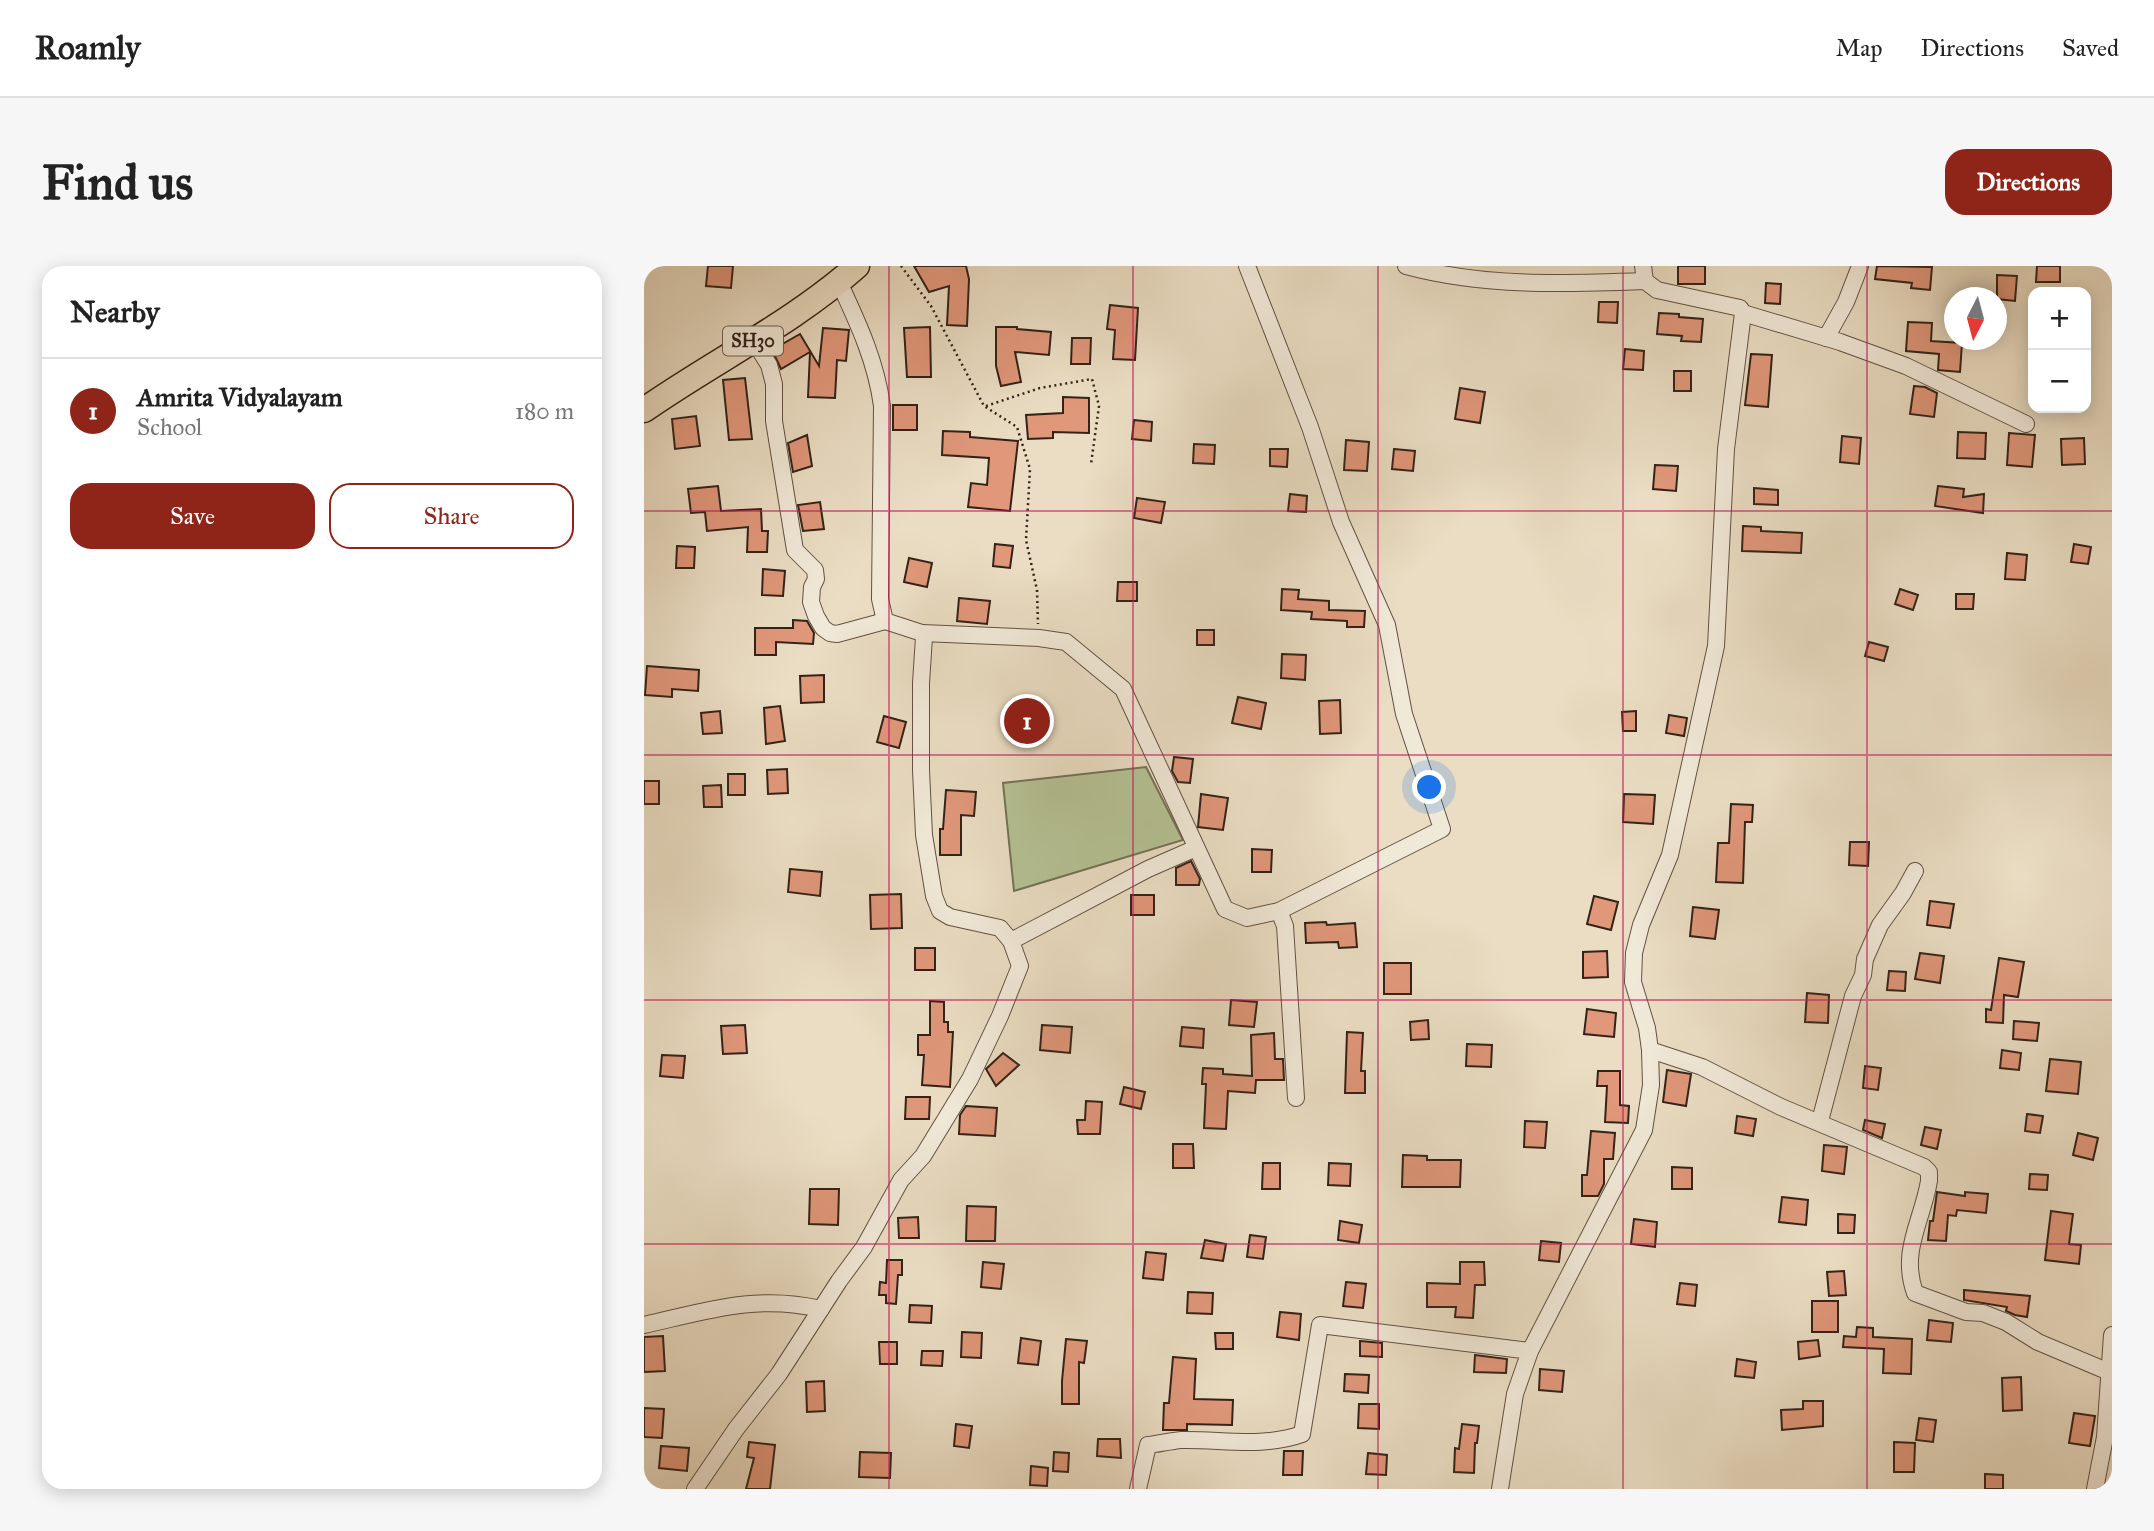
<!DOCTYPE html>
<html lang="en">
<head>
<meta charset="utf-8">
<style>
  :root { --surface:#fff; --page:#f6f6f6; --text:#222; --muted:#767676; --line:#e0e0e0; --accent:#8f2418 }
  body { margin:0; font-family:"IM FELL Great Primer",serif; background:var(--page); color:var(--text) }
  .controls { position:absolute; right:21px; top:21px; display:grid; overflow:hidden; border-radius:14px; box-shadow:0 4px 18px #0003 }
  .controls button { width:63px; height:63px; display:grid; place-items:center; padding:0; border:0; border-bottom:2px solid var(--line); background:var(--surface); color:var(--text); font:35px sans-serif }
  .compass { position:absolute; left:1300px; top:21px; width:63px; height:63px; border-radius:50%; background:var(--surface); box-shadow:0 4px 18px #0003; rotate:186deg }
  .you { position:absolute; left:786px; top:522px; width:24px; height:24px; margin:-18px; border:5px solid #fff; border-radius:50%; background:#1a73e8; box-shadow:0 0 0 10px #1a73e833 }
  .badge { display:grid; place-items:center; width:46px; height:46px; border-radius:50%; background:var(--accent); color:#fff; font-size:23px; font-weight:700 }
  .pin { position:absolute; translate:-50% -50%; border:4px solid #fff; box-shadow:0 2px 7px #0006 }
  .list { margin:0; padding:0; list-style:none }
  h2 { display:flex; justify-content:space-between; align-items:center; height:91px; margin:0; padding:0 28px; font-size:30px }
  h2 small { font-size:23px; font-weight:400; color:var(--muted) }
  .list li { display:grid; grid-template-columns:46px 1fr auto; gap:21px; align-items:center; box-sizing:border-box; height:105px; padding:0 28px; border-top:2px solid var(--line) }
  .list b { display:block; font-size:26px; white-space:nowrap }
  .list p { margin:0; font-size:23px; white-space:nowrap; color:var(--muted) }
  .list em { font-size:23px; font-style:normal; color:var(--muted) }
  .actions { display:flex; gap:14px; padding:21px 28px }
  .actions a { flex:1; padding:16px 0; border:2px solid var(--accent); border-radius:21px; text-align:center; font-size:24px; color:var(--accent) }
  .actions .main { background:var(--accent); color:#fff }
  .map { position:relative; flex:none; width:1468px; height:1223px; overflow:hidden; border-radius:21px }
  header { display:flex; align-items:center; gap:42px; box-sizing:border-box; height:98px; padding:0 35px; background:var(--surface); border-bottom:2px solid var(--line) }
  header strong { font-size:33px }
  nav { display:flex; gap:38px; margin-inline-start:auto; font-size:24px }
  .intro { display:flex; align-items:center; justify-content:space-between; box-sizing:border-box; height:168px; padding:0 42px }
  h1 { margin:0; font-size:49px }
  .button { padding:18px 32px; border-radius:21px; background:var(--accent); color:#fff; font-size:24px; font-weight:700 }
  main { display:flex; gap:42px; padding:0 42px }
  aside { flex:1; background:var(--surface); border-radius:21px; box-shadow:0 4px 18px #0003 }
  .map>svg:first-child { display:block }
  .green { fill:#b5c295; stroke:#747256; stroke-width:2 }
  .building { fill:#e0977a; stroke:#342218; stroke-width:2 }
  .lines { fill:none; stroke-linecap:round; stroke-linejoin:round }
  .minor-casing { stroke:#625143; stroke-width:18 }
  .primary-casing { stroke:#342218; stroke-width:27 }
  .path { stroke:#342218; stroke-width:2.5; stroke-dasharray:2 3.5; stroke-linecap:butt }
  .minor { stroke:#f1e9d8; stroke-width:16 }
  .primary { stroke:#eaddc3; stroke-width:24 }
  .grid { fill:none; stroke:#c2185b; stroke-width:2; stroke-opacity:0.55 }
  .labels { text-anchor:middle; stroke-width:5; stroke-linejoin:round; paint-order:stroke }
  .shield { fill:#f1e9d8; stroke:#6d5e52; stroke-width:2 }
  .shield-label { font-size:18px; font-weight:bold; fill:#342218 }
</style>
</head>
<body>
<header>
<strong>Roamly</strong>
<nav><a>Map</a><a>Directions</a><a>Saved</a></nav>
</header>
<div class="intro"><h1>Find us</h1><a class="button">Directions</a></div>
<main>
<aside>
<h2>Nearby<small></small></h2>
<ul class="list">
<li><span class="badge">1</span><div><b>Amrita Vidyalayam</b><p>School</p></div><em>180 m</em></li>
</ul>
<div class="actions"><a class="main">Save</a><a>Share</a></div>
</aside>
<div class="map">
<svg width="1468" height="1223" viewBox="0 0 1468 1223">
  <rect width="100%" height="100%" fill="#eaddc3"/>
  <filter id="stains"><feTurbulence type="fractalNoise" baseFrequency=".00286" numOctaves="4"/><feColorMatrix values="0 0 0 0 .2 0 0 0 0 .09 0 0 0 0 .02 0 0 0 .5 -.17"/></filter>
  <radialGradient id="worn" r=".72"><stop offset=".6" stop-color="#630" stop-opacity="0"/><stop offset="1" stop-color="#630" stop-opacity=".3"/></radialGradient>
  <path class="green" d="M502 501 539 574 370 625 359 517Z"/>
  <g class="building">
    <path d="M64 0H89L87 22 62 20Z"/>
    <path d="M270 0H322L325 13 323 60 303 59 305 20 285 26Z"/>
    <rect x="1034" y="0" width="27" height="18"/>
    <path d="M1233 0 1288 1 1286 24 1267 22 1268 17 1231 13Z"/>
    <path d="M1393 0H1416V16H1392Z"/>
    <path d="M1353 9 1373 10 1371 35 1353 33Z"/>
    <path d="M1122 17 1137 18 1136 38 1121 37Z"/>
    <path d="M955 36H974L973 57 954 56Z"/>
    <path d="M466 39 494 42 491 94 469 93 471 64 463 63Z"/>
    <path d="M1015 47 1035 48V51L1059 53 1057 76 1037 75 1038 70 1013 68Z"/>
    <path d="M1264 56 1288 57 1287 75 1318 77 1316 106 1294 104 1295 88 1262 85Z"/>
    <path d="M286 61 287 111H263L260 62Z"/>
    <path d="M352 61H373V63L407 66 405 89 371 86 377 116 357 120 352 100Z"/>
    <path d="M179 62 205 64 202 95 193 94 191 132 164 131 166 86 137 103 128 84 156 68 175 100Z"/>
    <path d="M428 72H447L446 98H427Z"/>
    <path d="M981 83 1000 85 999 104 979 103Z"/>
    <path d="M1107 88 1128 89 1124 141 1101 139Z"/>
    <rect x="1030" y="105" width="17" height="20"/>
    <path d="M101 112 108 173 85 174 79 114Z"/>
    <path d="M1270 120 1281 121 1293 127 1290 151 1266 148Z"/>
    <path d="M816 122 841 126 836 157 811 153Z"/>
    <path d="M419 131 445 132V167L409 166V172L384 173 382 149 419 147Z"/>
    <rect x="249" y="139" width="24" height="25"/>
    <path d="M52 150 56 180 31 183 28 153Z"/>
    <path d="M490 154 508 156 507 175 488 173Z"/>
    <path d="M299 165 326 166V171L374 175 366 245 324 241 327 217 343 219 345 192 298 189Z"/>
    <path d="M1314 166 1342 167 1341 193 1313 192Z"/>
    <path d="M1365 167 1391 169 1388 201 1363 199Z"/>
    <path d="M163 169 168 200 149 206 144 177Z"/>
    <path d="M1198 170 1217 172 1215 198 1196 196Z"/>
    <path d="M1440 172 1441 198 1418 199 1417 173Z"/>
    <path d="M702 174 725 176 723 205 700 204Z"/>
    <path d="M550 178 571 179 570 198 549 197Z"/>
    <path d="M626 183H644L643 201 626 200Z"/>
    <path d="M750 183 771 185 769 205 748 203Z"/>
    <path d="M1011 199 1034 200 1032 225 1009 223Z"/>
    <path d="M74 220 77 245 117 243 118 265H124L123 286H103L104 261 63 265 61 246 47 247 44 223Z"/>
    <path d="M1294 220 1320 223 1319 231 1340 228 1339 247 1291 240Z"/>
    <path d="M1110 222 1134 224V239L1110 238Z"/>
    <path d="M646 228 663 230 662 246 644 245Z"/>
    <path d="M493 232 521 236 517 257 490 252Z"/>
    <path d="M176 236 180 263 159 265 154 239Z"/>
    <path d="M1099 260 1117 261V265L1158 267 1157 287 1098 285Z"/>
    <path d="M351 278 369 280 366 302 349 300Z"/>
    <path d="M1430 278 1447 281 1444 298 1427 296Z"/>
    <path d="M33 280 51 281 50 302H32Z"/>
    <path d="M1363 287 1383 289 1381 314 1361 313Z"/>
    <path d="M265 292 288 297 283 321 260 316Z"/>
    <path d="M119 303 141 305 139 330 118 329Z"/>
    <path d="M474 316H493V335H473Z"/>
    <path d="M638 323 655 324 654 333 685 335V344L721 345 720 361H703V355L667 353 668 346 637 344Z"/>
    <path d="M1256 323 1274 329 1269 344 1251 338Z"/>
    <path d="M1312 328H1330L1329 343H1312Z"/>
    <path d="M315 332 346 335 343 358 313 355Z"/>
    <path d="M149 354 163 355 170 367 169 378 132 376V389H111V362H149Z"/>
    <rect x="553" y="364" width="17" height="15"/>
    <path d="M1225 376 1244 381 1240 395 1221 390Z"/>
    <path d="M638 388 662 389 661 414 637 412Z"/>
    <path d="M3 400 55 404 54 425 28 423V431L1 429Z"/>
    <path d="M180 409V436L157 437 156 410Z"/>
    <path d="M594 431 622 437 617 463 588 457Z"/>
    <path d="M696 434 697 467 676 468 675 435Z"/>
    <path d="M136 440 141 475 122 478 120 442Z"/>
    <path d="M76 445 78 467 59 468 57 447Z"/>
    <path d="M992 445V465H979L978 446Z"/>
    <path d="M1025 449 1043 452 1040 470 1022 467Z"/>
    <path d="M240 450 262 456 255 482 233 476Z"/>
    <path d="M530 491 549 493 546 517 534 516 528 505Z"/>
    <path d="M143 503 144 527 124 528 123 504Z"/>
    <rect x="84" y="508" width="17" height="21"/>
    <rect x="0" y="515" width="15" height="23"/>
    <path d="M77 519 78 541H60L59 520Z"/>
    <path d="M302 524 332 526 330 550 317 549V589H296V563H299Z"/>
    <path d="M557 528 584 532 579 564 554 561Z"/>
    <path d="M980 528 1011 529 1009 558 979 556Z"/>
    <path d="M1087 538 1109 539 1108 556H1101L1099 617 1072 616 1074 577H1085Z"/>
    <path d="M1206 576H1225L1224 600 1205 599Z"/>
    <path d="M608 583 628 584 627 606H608Z"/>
    <path d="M547 595 556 613 555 619H532V602Z"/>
    <path d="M146 603 178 606 176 630 144 626Z"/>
    <path d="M257 628 258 662 227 663 226 629Z"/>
    <rect x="487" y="629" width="23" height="20"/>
    <path d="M950 630 974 636 967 664 943 658Z"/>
    <path d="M1286 635 1310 638 1306 662 1283 659Z"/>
    <path d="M1049 641 1075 644 1071 673 1046 670Z"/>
    <path d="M682 656 683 659 711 657 713 681 695 682 694 676 662 677 661 657Z"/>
    <rect x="271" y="682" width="20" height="22"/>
    <path d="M963 685 964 711 939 712V686Z"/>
    <path d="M1276 687 1300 690 1296 717 1271 713Z"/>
    <path d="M1355 692 1380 696 1374 731 1360 729 1359 757 1342 756V743L1347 744Z"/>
    <rect x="740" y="697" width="27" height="31"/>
    <path d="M1245 705 1262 706 1261 725 1243 724Z"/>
    <path d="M1163 727 1185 729 1184 757 1161 756Z"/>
    <path d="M587 734 613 736 610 761 585 759Z"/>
    <path d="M286 735 300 736V756H304V766H309L306 821 278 819 280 789H274V769H286Z"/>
    <path d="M943 743 972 747 970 771 940 768Z"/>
    <path d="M784 754 785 773 767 774 766 756Z"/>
    <path d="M1370 755 1395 757 1393 775 1369 773Z"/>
    <path d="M101 759 103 787 79 788 77 760Z"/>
    <path d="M398 759 428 761 426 787 396 784Z"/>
    <path d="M538 761 560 763 559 782 536 780Z"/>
    <path d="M703 766 719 767 717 805H721V827H701Z"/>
    <path d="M630 767 631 793H639L640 814H612L611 827 584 825 582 863 560 862 562 818H558L559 802 579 803V808L608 810 607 769Z"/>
    <path d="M823 778 848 779 847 801 822 800Z"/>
    <path d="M1358 784 1377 787 1375 804 1356 802Z"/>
    <path d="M359 787 375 799 352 820 342 803Z"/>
    <path d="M18 789 41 790 39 812 16 810Z"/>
    <path d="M1406 793 1437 796 1434 828 1402 825Z"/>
    <path d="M1221 800 1237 802 1234 824 1219 822Z"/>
    <path d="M1023 804 1047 808 1042 840 1019 836Z"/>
    <path d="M954 805H976V839L985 840 984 857 961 856 963 820H953Z"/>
    <path d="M480 821 501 826 497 843 476 838Z"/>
    <path d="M262 831H286L285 853H261Z"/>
    <path d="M442 835 458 836 456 868H434L433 854H441Z"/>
    <path d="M322 840 353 842 351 870 315 868 316 849Z"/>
    <path d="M1383 848 1399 850 1396 867 1381 865Z"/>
    <path d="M1093 850 1112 853 1109 870 1091 867Z"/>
    <path d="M1221 854 1241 858 1238 872 1219 864Z"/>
    <path d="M881 855 903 856 901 882 880 881Z"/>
    <path d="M1281 861 1297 864 1293 883 1277 879Z"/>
    <path d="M947 865 971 867 969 893H960V918L954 930H938V909H943Z"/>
    <path d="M1434 867 1454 872 1449 894 1429 889Z"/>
    <path d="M529 878H549L550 902H529Z"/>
    <path d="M1180 879 1203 881 1200 908 1178 905Z"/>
    <path d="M759 889 783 890V894H817L816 921H758Z"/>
    <path d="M619 897H636V923H618Z"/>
    <path d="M685 897 707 898 706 920 684 919Z"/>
    <path d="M1028 901 1048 902V923H1028Z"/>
    <path d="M1386 908 1404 909 1403 924 1385 923Z"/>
    <path d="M166 923H195L194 959 165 958Z"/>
    <path d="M1293 926 1321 930V926L1344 928 1342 947 1313 944 1312 950 1304 949 1302 975 1284 974 1286 955H1289Z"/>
    <path d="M1138 931 1164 934 1162 959 1135 956Z"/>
    <path d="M323 940 352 941 351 975H322Z"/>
    <path d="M1407 945 1429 948 1425 978 1437 979 1435 998 1401 994Z"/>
    <path d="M1194 948 1211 949 1210 967H1194Z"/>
    <path d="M274 951 275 972H255L254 952Z"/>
    <path d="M990 953 1013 956 1011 981 987 978Z"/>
    <path d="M696 955 718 959 715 977 694 974Z"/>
    <path d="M606 969 622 971 619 993 603 991Z"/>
    <path d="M561 974 582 978 579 995 557 992Z"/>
    <path d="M897 975 917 977 915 996 895 994Z"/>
    <path d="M502 986 522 988 519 1014 499 1012Z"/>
    <path d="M243 994H258V1009H254L252 1038 242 1037V1029H235L236 1016 242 1017Z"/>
    <path d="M339 996 360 998 357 1023 337 1021Z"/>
    <path d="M816 996H840L841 1019H831L829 1052 811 1051 812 1041H783V1017L816 1018Z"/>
    <path d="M1200 1005 1202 1029 1185 1030 1183 1006Z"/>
    <path d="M702 1016 722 1018 719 1042 699 1040Z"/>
    <path d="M1036 1017 1053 1019 1051 1040 1033 1038Z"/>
    <path d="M1320 1024 1386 1030 1383 1051 1371 1049 1362 1045 1363 1041 1320 1034Z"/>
    <path d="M544 1026 569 1027 568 1048 543 1047Z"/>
    <rect x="1168" y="1035" width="26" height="31"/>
    <path d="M266 1039 288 1040 287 1057 265 1056Z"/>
    <path d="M636 1046 657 1048 655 1074 633 1071Z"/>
    <path d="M1285 1054 1309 1057 1307 1076 1283 1074Z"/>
    <path d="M1213 1061 1229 1062V1071L1268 1073 1267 1108 1239 1107 1240 1083 1199 1081 1200 1070 1212 1071Z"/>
    <path d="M318 1066 338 1067 337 1092 317 1091Z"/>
    <path d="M571 1067H589V1083H572Z"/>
    <path d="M19 1070 21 1105 0 1106V1071Z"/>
    <path d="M377 1072 397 1075 394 1099 374 1097Z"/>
    <path d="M422 1073 443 1075 440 1097 435 1096V1138H418V1115Z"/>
    <path d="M1174 1074 1176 1090 1155 1093 1154 1076Z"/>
    <path d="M716 1075 738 1077V1091L716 1090Z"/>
    <path d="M235 1076H253V1098H236Z"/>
    <path d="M278 1085H299L298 1100 277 1099Z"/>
    <path d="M831 1089 863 1093 862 1107 830 1106Z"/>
    <path d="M529 1091 552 1093 550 1133 589 1134 588 1159 543 1158V1164H519L520 1137H525Z"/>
    <path d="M1093 1093 1112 1096 1110 1112 1091 1110Z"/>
    <path d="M896 1103 920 1105 918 1126 895 1124Z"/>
    <path d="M701 1108 725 1109 724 1127 700 1125Z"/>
    <path d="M1377 1111 1378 1144 1359 1145 1358 1112Z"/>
    <path d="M180 1115 181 1145 163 1146 162 1116Z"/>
    <path d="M1159 1135H1179V1160L1138 1164 1137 1144 1159 1143Z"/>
    <path d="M715 1138H735V1163L714 1162Z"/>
    <path d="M0 1142 20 1143 18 1172 0 1171Z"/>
    <path d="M1430 1147 1451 1150 1446 1180 1425 1177Z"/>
    <path d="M1275 1152 1292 1154 1289 1176 1272 1174Z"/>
    <path d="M312 1158 328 1160 325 1182 310 1180Z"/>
    <path d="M818 1158 835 1160 833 1177H831L830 1207 810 1206 811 1182 815 1183Z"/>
    <path d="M454 1173H476L477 1192 453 1190Z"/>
    <path d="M105 1176 131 1179 126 1223H102L110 1192 103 1191Z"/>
    <path d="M1250 1176 1271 1177 1270 1206H1250Z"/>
    <path d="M17 1180 45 1182 43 1205 15 1202Z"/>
    <path d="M640 1185H659L658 1209H639Z"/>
    <path d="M216 1186 247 1187 246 1212 215 1211Z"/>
    <path d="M410 1186 425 1187 424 1206 409 1205Z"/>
    <path d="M724 1187 743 1189 742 1209 722 1208Z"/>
    <path d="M387 1200 404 1202 403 1220 386 1219Z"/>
    <path d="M1341 1208 1359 1209V1223H1341Z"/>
  </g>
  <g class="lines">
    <defs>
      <g id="minor">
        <path d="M762 0C840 21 921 18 1001 15"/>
        <path d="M1099 47 1196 76 1262 100 1382 158"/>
        <path d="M1182 72 1202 36 1216 0"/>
        <path d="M110 75 125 99 130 118V155L151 284 171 304 172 313 168 321 167 336 172 350 179 362 186 367 193 368 241 355"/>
        <path d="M278 367 395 372 422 376 479 423 581 643 603 652 635 645 798 563 760 448 743 359 697 256 666 161 603 0"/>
        <path d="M635 645 641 660 652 832"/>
        <path d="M367 675 504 603 552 582"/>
        <path d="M1006 784 1058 801 1137 841 1280 901 1285 906V915C1278 956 1256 985 1271 1027L1322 1046 1339 1047 1362 1056 1394 1076 1465 1106"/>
        <path d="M1176 855 1209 730 1219 709 1221 693 1236 659 1259 627 1271 605"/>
        <path d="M0 1059C63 1045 112 1028 177 1043"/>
        <path d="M51 1223 92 1163 135 1108 195 1015 220 981 257 914 279 890 326 813 356 750 376 700 367 675 356 662 306 651 296 645 290 630 280 569 277 504V417L280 371 278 367 241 355 236 333 238 140C232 95 214 57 195 16"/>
        <path d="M494 1223 504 1179C514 1178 526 1175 537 1174 577 1173 619 1182 658 1168L676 1059 886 1085"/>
        <path d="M856 1223 871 1128 886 1085 1000 864 1007 819 1006 784 1003 762 989 716 990 687 997 659 1026 589 1072 380 1082 183 1099 47 1096 42 1013 24 1001 15 999 0"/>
        <path d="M1451 1223 1461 1171 1468 1069"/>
      </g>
      <path id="primary" d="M0 144C70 95 149 57 213 0"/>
    </defs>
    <use href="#minor" class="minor-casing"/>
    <use href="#primary" class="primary-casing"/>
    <g class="path">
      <path d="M257 0 287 40 340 140 373 161 386 203 382 274 393 324 394 358"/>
      <path d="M342 140 396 122 448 113 455 140 447 198"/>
    </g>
    <use href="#minor" class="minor"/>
    <use href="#primary" class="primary"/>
  </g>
  <path class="grid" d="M245 0V1223M489 0V1223M734 0V1223M979 0V1223M1223 0V1223M0 245H1468M0 489H1468M0 734H1468M0 978H1468"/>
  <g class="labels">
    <rect class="shield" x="79" y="60.5" width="60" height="29" rx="5"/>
    <g class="shield-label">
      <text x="109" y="81">SH30</text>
    </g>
  </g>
  <rect width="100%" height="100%" filter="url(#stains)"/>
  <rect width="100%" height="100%" fill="url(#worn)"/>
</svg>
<div class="controls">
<button>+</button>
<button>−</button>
</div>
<svg class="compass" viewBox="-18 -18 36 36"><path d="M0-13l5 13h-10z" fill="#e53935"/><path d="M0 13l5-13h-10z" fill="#767676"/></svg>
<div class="you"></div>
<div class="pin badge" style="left:383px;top:455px">1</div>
</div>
</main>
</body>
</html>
